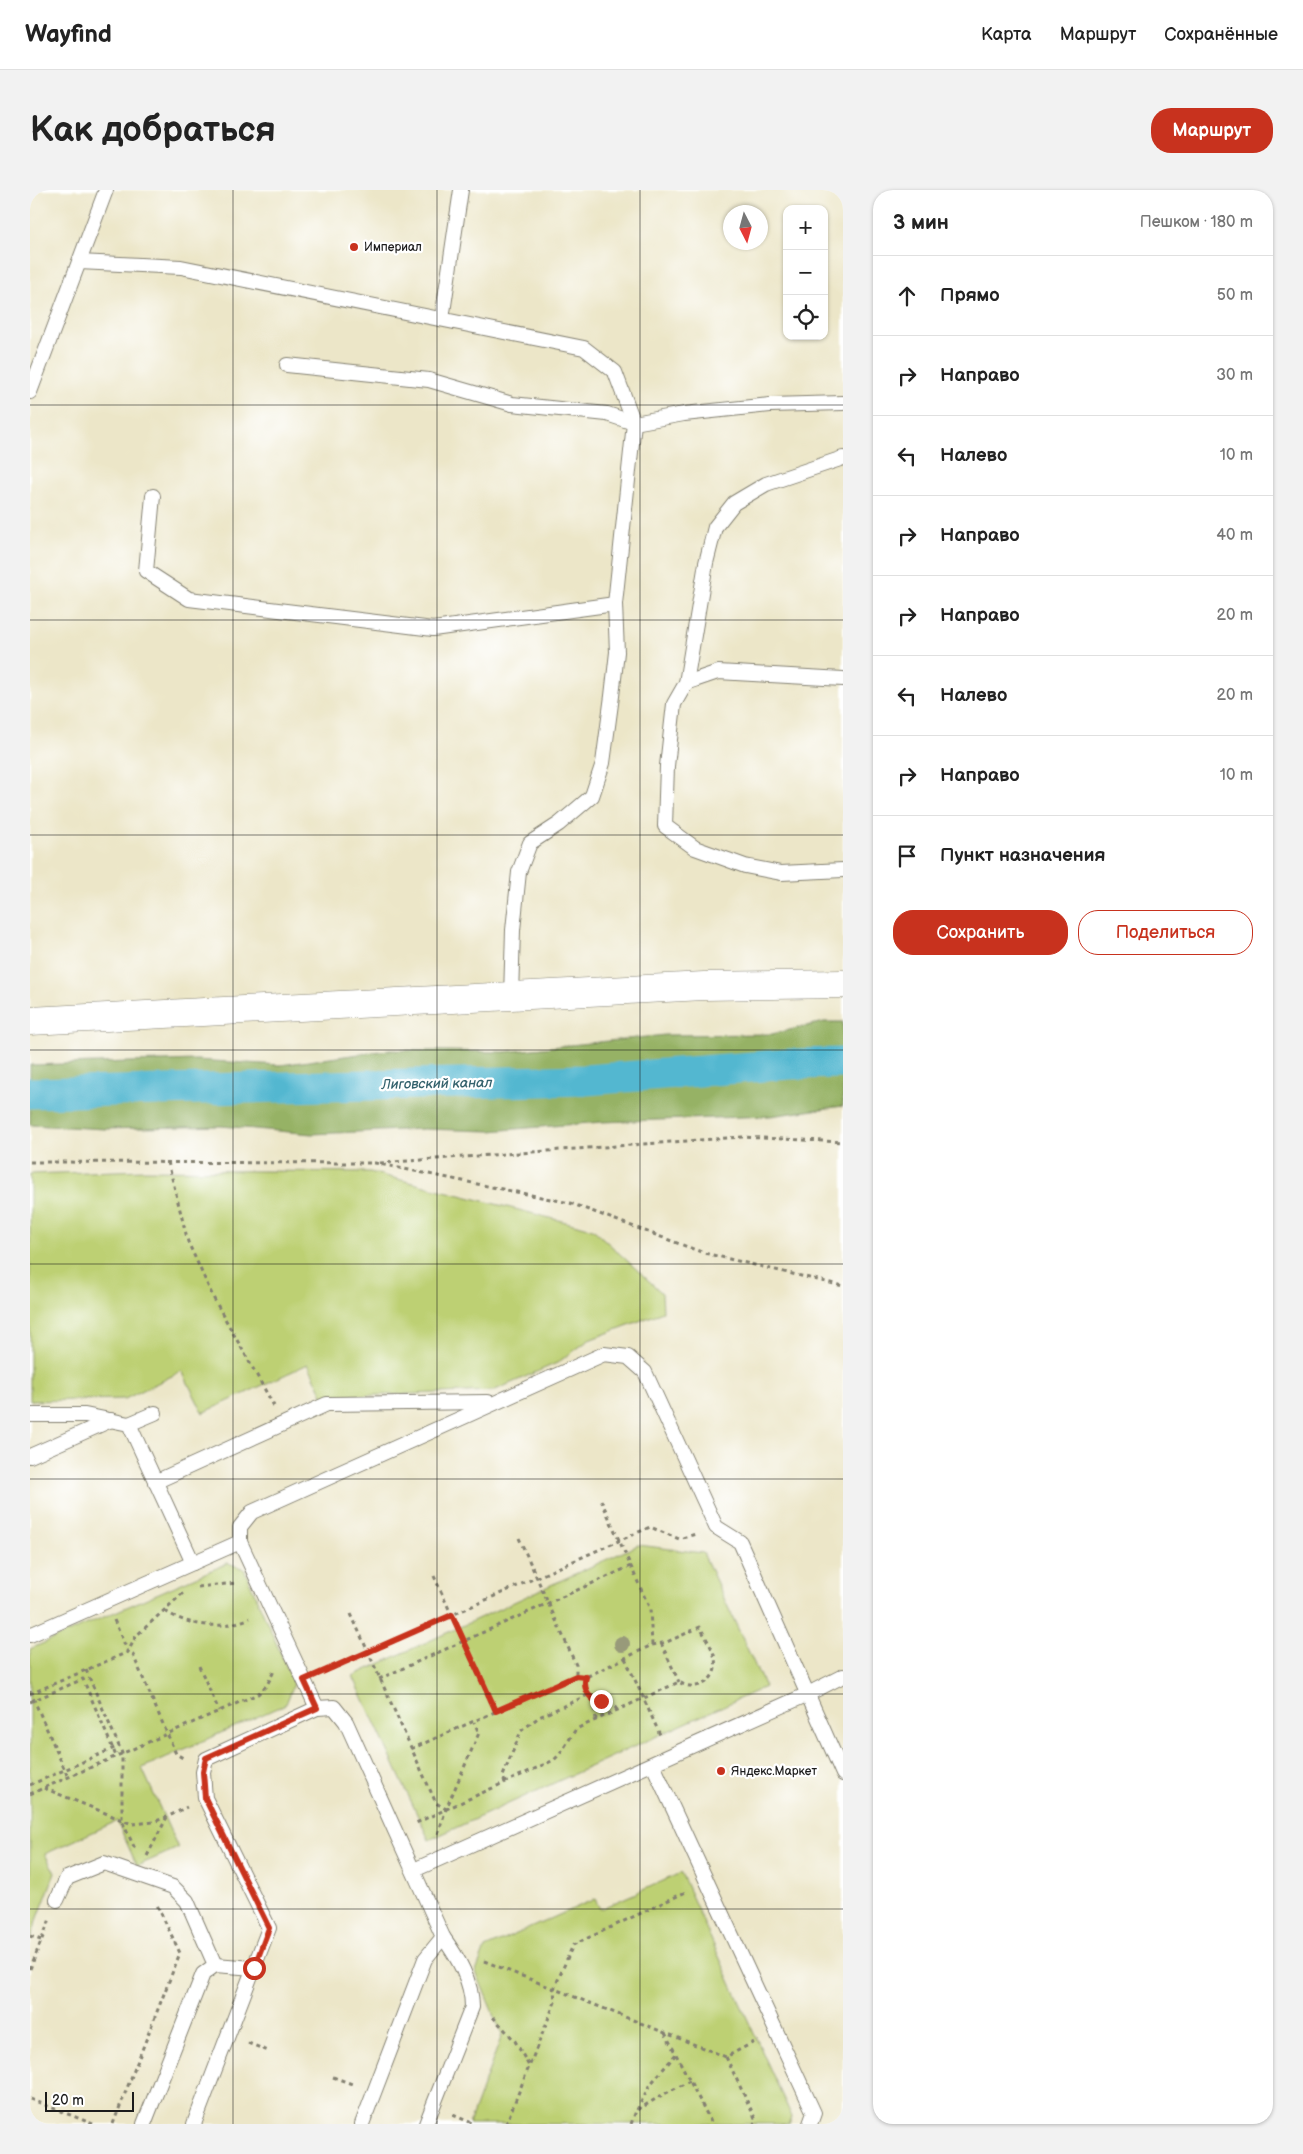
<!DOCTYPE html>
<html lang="ru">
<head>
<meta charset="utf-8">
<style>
  :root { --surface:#fff; --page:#f2f2f2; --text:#222; --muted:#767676; --line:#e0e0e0; --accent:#c8321e }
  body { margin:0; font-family:"Balsamiq Sans",sans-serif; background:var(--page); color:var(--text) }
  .controls { position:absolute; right:15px; top:15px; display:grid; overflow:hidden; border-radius:10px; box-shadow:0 1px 4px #0004 }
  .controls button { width:45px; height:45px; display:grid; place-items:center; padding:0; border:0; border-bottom:1px solid var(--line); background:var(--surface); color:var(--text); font:25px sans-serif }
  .compass { position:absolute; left:693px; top:15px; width:45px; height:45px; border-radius:50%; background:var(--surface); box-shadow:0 1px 4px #0004; rotate:174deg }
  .scale { position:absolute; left:15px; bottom:12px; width:89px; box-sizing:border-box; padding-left:5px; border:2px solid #1c1c1c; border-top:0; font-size:14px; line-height:18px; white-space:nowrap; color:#1c1c1c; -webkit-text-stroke:4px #fff; paint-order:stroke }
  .stop { position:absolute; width:15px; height:15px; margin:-11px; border:4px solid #c8321e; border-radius:50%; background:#fff }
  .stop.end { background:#c8321e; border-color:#fff; box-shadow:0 1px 5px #0008 }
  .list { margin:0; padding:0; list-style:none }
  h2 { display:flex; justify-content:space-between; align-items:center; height:65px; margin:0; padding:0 20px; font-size:21px }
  h2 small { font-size:16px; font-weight:400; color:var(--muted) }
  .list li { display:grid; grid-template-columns:32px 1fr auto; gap:15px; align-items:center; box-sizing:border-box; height:80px; padding:0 20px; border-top:1px solid var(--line) }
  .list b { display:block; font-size:19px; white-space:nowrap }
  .list em { font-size:16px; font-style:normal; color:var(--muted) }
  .actions { display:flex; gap:10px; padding:15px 20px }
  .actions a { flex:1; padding:11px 0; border:1px solid var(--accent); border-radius:20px; text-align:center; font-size:18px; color:var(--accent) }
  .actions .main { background:var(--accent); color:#fff }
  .icon { flex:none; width:28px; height:28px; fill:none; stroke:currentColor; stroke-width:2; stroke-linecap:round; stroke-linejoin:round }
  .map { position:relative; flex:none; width:813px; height:1934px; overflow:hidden; border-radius:20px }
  header { display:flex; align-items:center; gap:30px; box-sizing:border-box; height:70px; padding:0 25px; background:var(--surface); border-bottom:1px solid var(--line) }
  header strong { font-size:24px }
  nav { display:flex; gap:28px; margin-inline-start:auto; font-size:18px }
  .intro { display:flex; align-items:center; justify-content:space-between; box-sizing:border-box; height:120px; padding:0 30px }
  h1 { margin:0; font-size:35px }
  .button { padding:12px 22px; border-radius:20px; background:var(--accent); color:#fff; font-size:18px; font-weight:700 }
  main { display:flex; gap:30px; padding:0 30px }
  aside { flex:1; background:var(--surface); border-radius:20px; box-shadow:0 1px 4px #0004 }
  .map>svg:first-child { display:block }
  .green { fill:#bdd073; stroke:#6c7648 }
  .forest { fill:#96b265; stroke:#596740 }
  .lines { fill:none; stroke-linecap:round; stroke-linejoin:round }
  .canal { stroke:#52b7d0; stroke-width:31 }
  .lane-casing { stroke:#848172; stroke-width:16 }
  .street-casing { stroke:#848172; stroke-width:29 }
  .path { stroke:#848172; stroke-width:3; stroke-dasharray:4 4; stroke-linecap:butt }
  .lane { stroke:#fff; stroke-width:14 }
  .street { stroke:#fff; stroke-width:28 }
  .tree { fill:#989a7a }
  .route { stroke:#c8321e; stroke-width:6 }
  .grid { fill:none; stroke:#1c1c1c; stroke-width:1; stroke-opacity:0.55 }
  .poi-dot { fill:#c8321e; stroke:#fff; stroke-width:2 }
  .labels { text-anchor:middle; stroke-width:4.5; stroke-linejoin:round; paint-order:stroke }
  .poi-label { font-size:12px; fill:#1c1c1c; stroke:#fff; text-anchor:start }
  .water-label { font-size:14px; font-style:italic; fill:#34626d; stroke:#fff }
</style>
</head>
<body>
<header>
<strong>Wayfind</strong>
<nav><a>Карта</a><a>Маршрут</a><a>Сохранённые</a></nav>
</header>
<div class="intro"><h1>Как добраться</h1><a class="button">Маршрут</a></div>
<main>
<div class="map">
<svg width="813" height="1934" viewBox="0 0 813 1934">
  <rect width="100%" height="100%" fill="#fff"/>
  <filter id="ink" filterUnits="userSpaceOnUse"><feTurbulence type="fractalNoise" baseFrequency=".02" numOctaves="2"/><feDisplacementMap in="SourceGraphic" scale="10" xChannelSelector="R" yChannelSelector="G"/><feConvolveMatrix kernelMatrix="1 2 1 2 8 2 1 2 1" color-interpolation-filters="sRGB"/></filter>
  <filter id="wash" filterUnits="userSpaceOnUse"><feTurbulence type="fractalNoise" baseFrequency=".0096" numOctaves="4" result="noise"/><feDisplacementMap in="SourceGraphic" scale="20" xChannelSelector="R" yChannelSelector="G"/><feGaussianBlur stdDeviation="1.12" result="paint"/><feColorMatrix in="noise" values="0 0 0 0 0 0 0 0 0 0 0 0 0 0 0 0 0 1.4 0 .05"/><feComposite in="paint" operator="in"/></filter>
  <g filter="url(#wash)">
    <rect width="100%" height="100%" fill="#ece6c8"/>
    <g class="green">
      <path d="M115 980 340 982 563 1039 632 1103 633 1122 559 1150 527 1173 463 1201 294 1207 278 1174 173 1223 152 1181 95 1209 0 1211V984Z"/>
      <path d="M608 1355 673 1363 735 1497 399 1650 323 1486Z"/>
      <path d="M198 1373 214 1379 264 1494 256 1514 112 1578 148 1658 107 1676 87 1631 15 1664 25 1683 0 1749V1459Z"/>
      <path d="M651 1683 762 1927 759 1934H439L472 1845 446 1782 455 1758 565 1709 570 1719Z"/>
    </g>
    <path class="forest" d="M794 832H813V916L740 926 572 932 460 941 394 939 282 944 191 936 75 939 0 935V875L166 870 250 875 358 860 474 862 635 845 742 844Z"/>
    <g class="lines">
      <path class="canal" d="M0 903 556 890 760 874 813 873"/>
    </g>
  </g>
  <g filter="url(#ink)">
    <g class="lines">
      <defs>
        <g id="lane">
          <path d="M49 72 151 77 554 158 585 182 604 233 585 414 587 462 582 506 573 573 562 606 529 634 500 653 489 682 483 740 481 806"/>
          <path d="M412 129 431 0"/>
          <path d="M257 175 399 190 482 214 577 224 604 233 654 224 740 215 813 213"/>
          <path d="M0 202 76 0"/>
          <path d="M123 306 116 381 159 409 403 439 585 414"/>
          <path d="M813 489 688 482 656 493 644 514 637 576 635 636 665 658 715 676 751 683 813 680"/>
          <path d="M656 493 676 373 685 337 704 313 736 294 813 268"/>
          <path d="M0 1225H55L99 1234 163 1373"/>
          <path d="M99 1234 125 1223"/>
          <path d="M0 1266 81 1230"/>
          <path d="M125 1292 297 1214 458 1212"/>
          <path d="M0 1445 210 1352"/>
          <path d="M287 1518 210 1352V1337L222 1322 574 1164 598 1167 615 1182 686 1337 710 1352 813 1584"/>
          <path d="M623 1575 784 1923 780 1934"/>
          <path d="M384 1680 776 1505 813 1486"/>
          <path d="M27 1710 37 1688 74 1673 143 1697 157 1711 185 1775 173 1784 114 1934"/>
          <path d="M185 1775 224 1778"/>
          <path d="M164 1934 239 1738 175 1608 173 1582 176 1569 287 1518 304 1517 316 1532 413 1747 395 1769 332 1934"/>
          <path d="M396 1934 442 1817C442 1791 428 1768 413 1747"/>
        </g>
        <path id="street" d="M0 831 674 796 813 794"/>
      </defs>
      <use href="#lane" class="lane-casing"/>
      <use href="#street" class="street-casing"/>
      <g class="path">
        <path d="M0 972 345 973 540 1013 674 1063 813 1096"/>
        <path d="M138 972 158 1052 184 1109 244 1216"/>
        <path d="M350 973 712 947 813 952"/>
        <path d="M571 1310 620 1419 622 1455"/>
        <path d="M489 1348 546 1475V1486"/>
        <path d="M404 1386 465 1521"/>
        <path d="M168 1397 206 1393"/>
        <path d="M135 1421C160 1437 193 1440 220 1428"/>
        <path d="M321 1424 406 1613 416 1619"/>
        <path d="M84 1430 98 1462 103 1465 146 1564 153 1568"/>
        <path d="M631 1453 649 1492"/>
        <path d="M595 1468 631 1547"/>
        <path d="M169 1476 189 1521"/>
        <path d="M56 1480 92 1563V1631L106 1661"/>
        <path d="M294 1482 620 1337 649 1349 666 1344"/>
        <path d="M556 1487C553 1496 557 1504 564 1510L571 1511 585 1517 587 1520"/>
        <path d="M349 1489 601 1376"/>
        <path d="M0 1501 38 1587"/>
        <path d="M0 1504 98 1462 106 1446 153 1403"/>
        <path d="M564 1510 566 1530"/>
        <path d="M0 1512 53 1489 86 1566"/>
        <path d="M381 1559 546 1486 556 1487 622 1455 637 1452 670 1437C675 1447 683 1458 685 1469 689 1491 666 1503 649 1492L546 1539 530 1564 524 1570 386 1633"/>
        <path d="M475 1593 473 1586 491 1541 509 1527 558 1505"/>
        <path d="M0 1595 89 1556"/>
        <path d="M14 1598 102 1634 123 1632 137 1627"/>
        <path d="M0 1604 228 1504 237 1495 245 1479"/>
        <path d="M408 1644 416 1619 449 1543 444 1532"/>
        <path d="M117 1666 137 1627 157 1617"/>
        <path d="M0 1746 11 1750"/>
        <path d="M454 1771 696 1867 728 1850"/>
        <path d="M0 1779 20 1729"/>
        <path d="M463 1827 485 1851 499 1876"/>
        <path d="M635 1843 682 1934"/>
        <path d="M218 1853 238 1861"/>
        <path d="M696 1867 726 1930 724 1934"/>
        <path d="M303 1887 325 1895"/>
        <path d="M0 1909 63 1934"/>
        <path d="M607 1920 619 1896 646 1864"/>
        <path d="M423 1925 445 1934"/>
        <path d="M83 1934 150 1763 127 1715"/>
        <path d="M476 1934 525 1812 524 1799 543 1755 658 1701"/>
        <path d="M601 1934 606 1921 632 1905 660 1891"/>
      </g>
      <use href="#lane" class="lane"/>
      <use href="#street" class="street"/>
    </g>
    <circle class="tree" cx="592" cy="1454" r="8"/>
  </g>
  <g class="lines" filter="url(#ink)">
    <path class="route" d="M224 1778 239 1738 175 1608 173 1582 176 1568 287 1518 274 1490 422 1425 466 1521 546 1486 556 1487C553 1496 557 1504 564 1510L571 1511"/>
  </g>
  <path class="grid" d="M203 0V1934M407 0V1934M610 0V1934M0 215H813M0 430H813M0 645H813M0 860H813M0 1074H813M0 1289H813M0 1504H813M0 1719H813"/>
  <g class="poi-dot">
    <circle cx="324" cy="57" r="5"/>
    <circle cx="691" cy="1581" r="5"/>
  </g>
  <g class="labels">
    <g class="poi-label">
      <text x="334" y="61">Империал</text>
      <text x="701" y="1585">Яндекс.Маркет</text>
    </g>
    <g class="water-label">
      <text transform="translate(407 893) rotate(-1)" y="5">Лиговский канал</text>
    </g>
  </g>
</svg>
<div class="controls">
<button>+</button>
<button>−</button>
<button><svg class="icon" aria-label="locate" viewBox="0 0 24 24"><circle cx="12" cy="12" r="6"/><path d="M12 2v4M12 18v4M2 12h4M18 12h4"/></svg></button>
</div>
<svg class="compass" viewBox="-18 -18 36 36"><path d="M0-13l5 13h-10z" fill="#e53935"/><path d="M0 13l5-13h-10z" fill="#767676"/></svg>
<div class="scale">20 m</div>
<div class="stop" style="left:224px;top:1778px"></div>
<div class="stop end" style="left:571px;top:1511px"></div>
</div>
<aside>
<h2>3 мин<small>Пешком · 180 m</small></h2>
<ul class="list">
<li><svg class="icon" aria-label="ahead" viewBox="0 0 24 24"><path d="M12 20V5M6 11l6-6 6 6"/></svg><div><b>Прямо</b></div><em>50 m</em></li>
<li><svg class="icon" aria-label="right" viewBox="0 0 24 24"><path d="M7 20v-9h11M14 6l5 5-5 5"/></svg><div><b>Направо</b></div><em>30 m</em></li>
<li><svg class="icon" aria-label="left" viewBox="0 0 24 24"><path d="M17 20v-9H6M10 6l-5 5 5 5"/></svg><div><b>Налево</b></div><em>10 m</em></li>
<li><svg class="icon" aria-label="right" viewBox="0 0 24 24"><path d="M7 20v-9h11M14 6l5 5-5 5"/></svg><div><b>Направо</b></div><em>40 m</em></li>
<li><svg class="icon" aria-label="right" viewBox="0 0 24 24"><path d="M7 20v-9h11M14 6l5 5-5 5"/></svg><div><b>Направо</b></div><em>20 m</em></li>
<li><svg class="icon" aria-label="left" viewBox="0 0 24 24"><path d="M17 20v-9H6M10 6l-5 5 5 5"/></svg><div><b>Налево</b></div><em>20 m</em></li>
<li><svg class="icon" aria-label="right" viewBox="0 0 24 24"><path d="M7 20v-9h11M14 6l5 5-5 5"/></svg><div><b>Направо</b></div><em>10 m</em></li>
<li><svg class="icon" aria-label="arrive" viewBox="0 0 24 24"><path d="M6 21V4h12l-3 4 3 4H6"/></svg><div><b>Пункт назначения</b></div></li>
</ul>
<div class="actions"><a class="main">Сохранить</a><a>Поделиться</a></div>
</aside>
</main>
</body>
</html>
